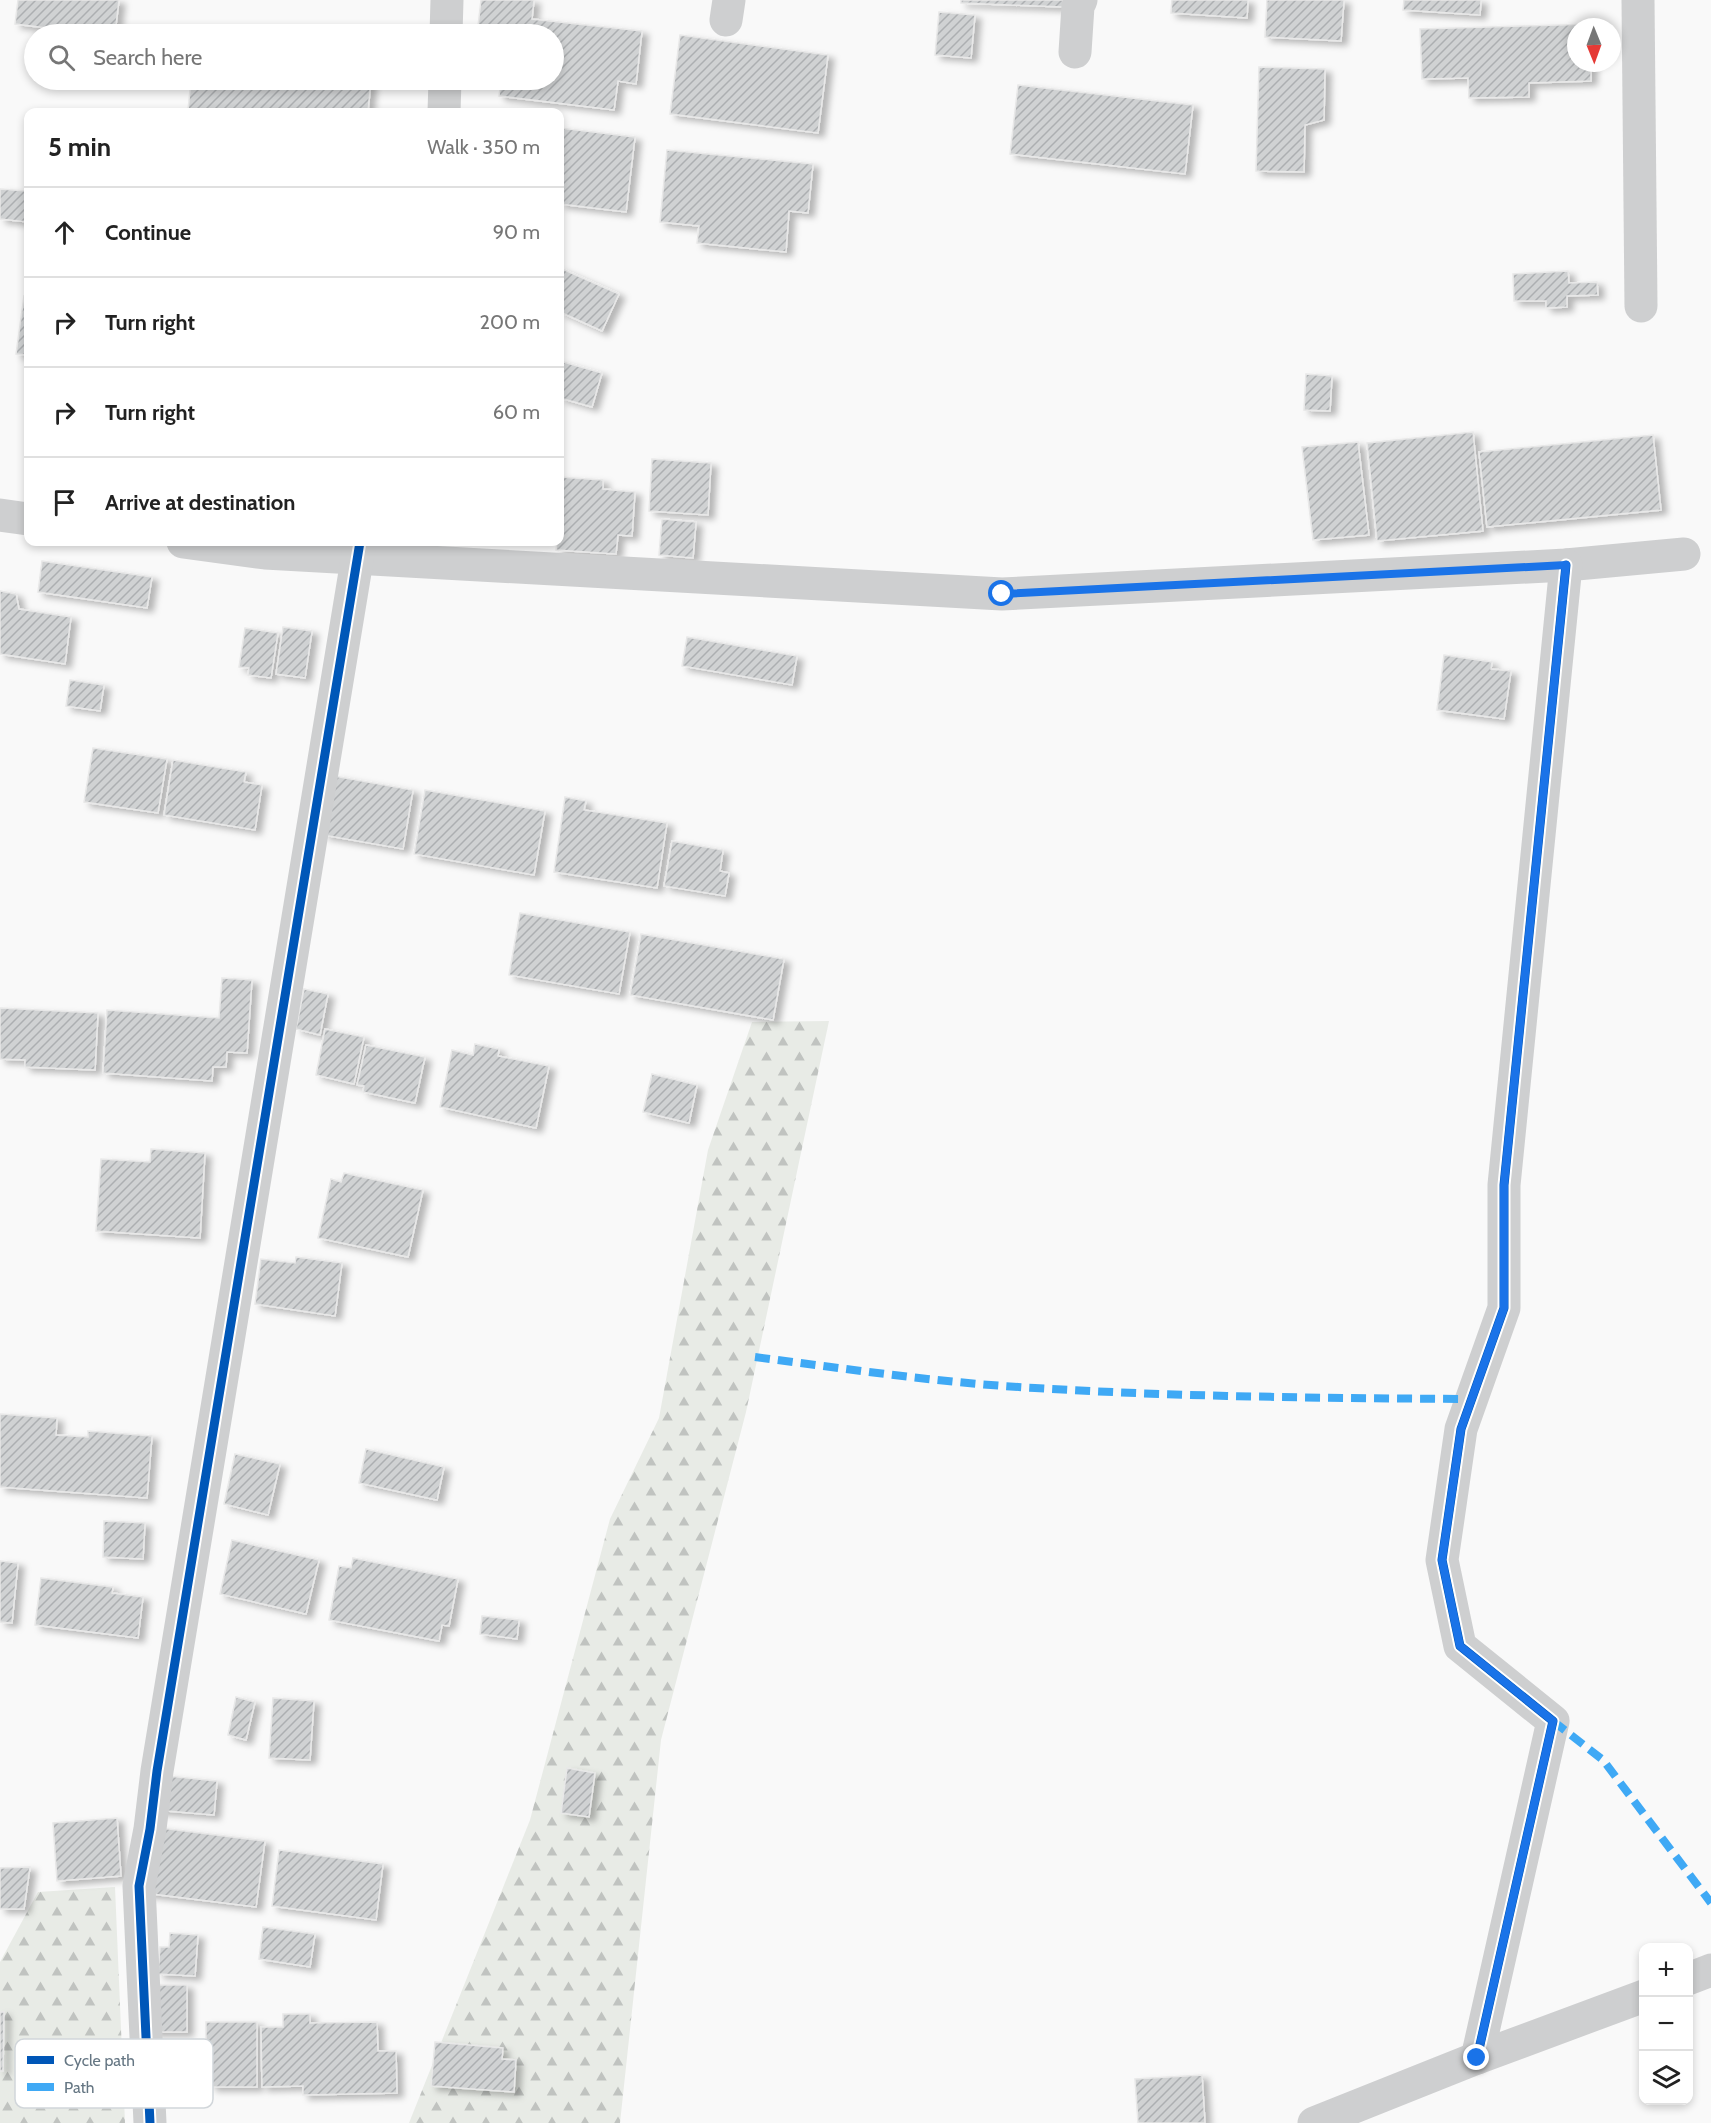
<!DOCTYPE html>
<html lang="en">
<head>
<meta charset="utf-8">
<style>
  :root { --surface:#fff; --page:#f2f2f2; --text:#222; --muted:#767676; --line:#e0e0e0 }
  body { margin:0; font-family:Cabin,sans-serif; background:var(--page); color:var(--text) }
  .controls { position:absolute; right:18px; bottom:18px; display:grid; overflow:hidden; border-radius:12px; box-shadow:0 3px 9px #0003 }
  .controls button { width:54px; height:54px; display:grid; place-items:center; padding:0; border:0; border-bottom:2px solid var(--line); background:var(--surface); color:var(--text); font:30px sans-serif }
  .compass { position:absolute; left:1567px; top:18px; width:54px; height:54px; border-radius:50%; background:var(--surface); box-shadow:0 3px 9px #0003; rotate:179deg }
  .stop { position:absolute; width:18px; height:18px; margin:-14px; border:4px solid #1a73e8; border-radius:50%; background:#fff }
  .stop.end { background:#1a73e8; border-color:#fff; box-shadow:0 2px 6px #0008 }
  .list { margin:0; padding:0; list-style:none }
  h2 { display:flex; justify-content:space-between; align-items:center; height:78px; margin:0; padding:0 24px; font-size:26px }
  h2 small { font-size:20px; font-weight:400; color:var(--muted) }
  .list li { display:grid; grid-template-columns:39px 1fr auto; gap:18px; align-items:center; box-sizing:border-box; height:90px; padding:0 24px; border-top:2px solid var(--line) }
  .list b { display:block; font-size:22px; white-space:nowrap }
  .list em { font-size:20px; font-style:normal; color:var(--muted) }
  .icon { flex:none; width:33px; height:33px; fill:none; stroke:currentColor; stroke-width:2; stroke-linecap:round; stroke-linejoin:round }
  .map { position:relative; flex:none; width:1711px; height:2123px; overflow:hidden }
  .search { position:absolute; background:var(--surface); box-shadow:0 3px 9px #0003; left:24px; top:24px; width:540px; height:66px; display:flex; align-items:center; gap:15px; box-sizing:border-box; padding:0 21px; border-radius:33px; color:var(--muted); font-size:22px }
  .panel { position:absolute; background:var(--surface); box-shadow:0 3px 9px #0003; left:24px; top:108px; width:540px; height:438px; border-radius:12px }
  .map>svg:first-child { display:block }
  .forest { fill:url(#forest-firs) }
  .building { fill:url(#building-hatch); stroke:#e8e8e8; stroke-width:1.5; filter:url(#shadow) }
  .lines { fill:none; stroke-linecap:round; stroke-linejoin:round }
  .street { stroke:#cecfd0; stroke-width:33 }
  .quiet { stroke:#3fa9f5; stroke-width:8; stroke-dasharray:15 8; stroke-linecap:butt }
  .cycleway-casing { stroke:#fff; stroke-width:13 }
  .cycleway { stroke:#0057b8; stroke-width:9 }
  .route { stroke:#1a73e8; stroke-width:8 }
  .key { fill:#fff; stroke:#d1d6da; stroke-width:1.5 }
  .key-label { font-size:16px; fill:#657683 }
</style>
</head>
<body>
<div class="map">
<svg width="1711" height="2123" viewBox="0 0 1711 2123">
  <defs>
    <pattern id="forest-firs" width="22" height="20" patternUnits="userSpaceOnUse" patternTransform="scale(1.5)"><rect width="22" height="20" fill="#e8ebe6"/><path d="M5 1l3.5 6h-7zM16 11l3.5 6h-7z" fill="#c0c3c0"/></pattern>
    <pattern id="building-hatch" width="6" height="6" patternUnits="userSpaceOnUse" patternTransform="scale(1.5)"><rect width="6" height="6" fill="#d0d2d3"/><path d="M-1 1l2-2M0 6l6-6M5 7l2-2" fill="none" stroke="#acafb1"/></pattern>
    <filter id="shadow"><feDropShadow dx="6" dy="4" stdDeviation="3" flood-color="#0004"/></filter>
  </defs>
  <rect width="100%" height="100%" fill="#f9f9f9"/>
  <g class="forest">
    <path d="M829 1021 746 1412 661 1740 620 2123H409L530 1820 610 1519 659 1418 708 1150 752 1022Z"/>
    <path d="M115 1887 125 2123H0V1962L38 1892Z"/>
  </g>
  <g class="building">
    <path d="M18 0H119L115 34H95L15 24Z"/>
    <path d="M481 0H534L532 19 642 31 636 84 618 81 614 110 499 96 501 80H554V34H506L507 29 478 26Z"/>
    <path d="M961 0H1063V7L961 3Z"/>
    <path d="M1172 0H1248L1247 18 1171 13Z"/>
    <path d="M1267 0H1344L1341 41 1265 37Z"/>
    <path d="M1404 0H1481L1480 15 1403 10Z"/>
    <path d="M939 12 975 15 971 58 935 55Z"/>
    <path d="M1590 24V27H1576V63H1591V81L1529 83V97L1469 98 1468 78 1422 79 1420 29Z"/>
    <path d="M680 35 828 55 818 133 670 114Z"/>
    <path d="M1259 67 1325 69 1324 120 1305 125 1304 172 1256 171Z"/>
    <path d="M191 80H371L368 112H209L188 110Z"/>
    <path d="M1018 85 1193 105 1185 174 1010 154Z"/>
    <path d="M560 128 635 137 626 212 560 204Z"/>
    <path d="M667 150 813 164 808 213 789 211 786 252 697 243 699 226 660 222Z"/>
    <path d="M0 189 28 191V222L0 219Z"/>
    <path d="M560 268 619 294 602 331 560 312Z"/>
    <path d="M1568 271 1569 283 1597 282 1598 295 1567 296V307L1546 308V301H1514L1513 274Z"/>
    <path d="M24 296 28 297V355L16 354Z"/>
    <path d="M560 361 602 373 592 407 560 398Z"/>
    <path d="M1306 374 1332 376 1330 411 1304 410Z"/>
    <path d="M1473 432 1483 531 1377 541 1367 443Z"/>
    <path d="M1653 435 1661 510 1487 527 1479 452Z"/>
    <path d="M1358 442 1369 535 1313 540 1302 447Z"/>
    <path d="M652 459 711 463 708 515 649 511Z"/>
    <path d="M560 477 603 480V489L635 492 632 536 618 535 616 554 556 550 557 542H560Z"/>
    <path d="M662 519 696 522 693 558 659 555Z"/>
    <path d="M42 561 152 577 147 608 38 592Z"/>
    <path d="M0 591 16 594 19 609 71 617 65 664 0 654Z"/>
    <path d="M283 627 312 631 305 678 276 674Z"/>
    <path d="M245 628 278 633 271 678 248 675 249 668 239 667Z"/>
    <path d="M687 637 797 656 792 685 682 666Z"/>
    <path d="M1444 655 1492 662 1491 669 1511 671 1504 719 1437 710Z"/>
    <path d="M70 680 104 685 100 711 66 706Z"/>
    <path d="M93 748 167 759 158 813 84 802Z"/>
    <path d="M173 760 246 772 244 782 262 785 255 830 164 815Z"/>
    <path d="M334 776 413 790 403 849 323 835Z"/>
    <path d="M425 790 545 811 534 875 414 854Z"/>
    <path d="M565 797 586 801 584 810 667 823 657 888 554 872Z"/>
    <path d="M672 841 723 850 720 871 729 873 725 896 664 886Z"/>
    <path d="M520 913 630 932 619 994 509 975Z"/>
    <path d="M641 934 784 959 773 1020 630 995Z"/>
    <path d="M222 978 252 980 247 1053 227 1052 226 1067H213L212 1081 103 1073 107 1010 219 1018Z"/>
    <path d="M304 989 328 994 320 1035 296 1029Z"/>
    <path d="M0 1008 98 1013 95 1070 25 1067V1060L0 1059Z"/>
    <path d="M325 1029 364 1037 354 1084 316 1075Z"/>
    <path d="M475 1044 499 1049 498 1056 549 1066 536 1128 440 1107 452 1050 473 1055Z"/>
    <path d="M366 1045 425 1057 415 1103 363 1092 364 1086 357 1085Z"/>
    <path d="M652 1074 697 1085 689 1123 643 1112Z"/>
    <path d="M151 1149 205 1153 200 1238 96 1231 101 1159 150 1162Z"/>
    <path d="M344 1173 423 1190 408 1257 318 1238 331 1179 341 1182Z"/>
    <path d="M296 1257 342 1263 335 1316 255 1304 261 1259 295 1263Z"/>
    <path d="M0 1414 57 1418 56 1435 88 1437V1431L152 1436 147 1498 0 1487Z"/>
    <path d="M366 1449 444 1467 437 1500 359 1483Z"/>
    <path d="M235 1454 280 1464 268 1515 224 1504Z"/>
    <path d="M104 1521 145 1523 143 1559 103 1557Z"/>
    <path d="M232 1540 319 1560 306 1614 220 1594Z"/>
    <path d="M353 1558 458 1579 449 1626 442 1625 439 1641 329 1620 339 1566 351 1568Z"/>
    <path d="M0 1561 18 1563 12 1623 0 1622Z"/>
    <path d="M41 1578 113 1587 112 1593 143 1597 138 1638 35 1625Z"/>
    <path d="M482 1616 519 1620 517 1639 480 1634Z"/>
    <path d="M236 1697 255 1702 246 1740 228 1735Z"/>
    <path d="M273 1698 314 1701 310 1760 269 1758Z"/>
    <path d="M567 1768 595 1773 589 1817 561 1813Z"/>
    <path d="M158 1775 217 1781 214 1815 155 1810Z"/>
    <path d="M117 1818 121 1876 57 1881 53 1823Z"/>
    <path d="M153 1827 265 1841 256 1907 144 1893Z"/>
    <path d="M279 1850 383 1864 376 1920 272 1906Z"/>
    <path d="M30 1867 24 1909H0V1868Z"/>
    <path d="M263 1927 315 1934 310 1967 259 1959Z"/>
    <path d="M170 1933 198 1935 195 1976 158 1974 160 1947H169Z"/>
    <path d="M151 1985H187V2032H152Z"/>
    <path d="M0 2012H4L3 2071H0Z"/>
    <path d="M283 2014H310V2023L377 2022 378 2051H396L397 2093 303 2095V2086L262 2087 261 2027H283Z"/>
    <path d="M206 2022H257V2087H211V2080H159V2051H206Z"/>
    <path d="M435 2042 503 2048 502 2059 516 2060 514 2092 431 2086Z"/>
    <path d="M1202 2075 1205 2123H1138L1135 2079Z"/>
  </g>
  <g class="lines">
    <g class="street">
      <path d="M1638 0 1641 306"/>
      <path d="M726 20 729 0"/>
      <path d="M446 34 447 0"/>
      <path d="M1075 52 1078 6 1081 0"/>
      <path d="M444 112 445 80"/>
      <path d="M0 515 28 519"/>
      <path d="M183 542 265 553 1002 594 1566 565 1684 554"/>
      <path d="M1688 1979 1711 1970"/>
      <path d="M1477 2058 1553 1721 1460 1646 1442 1560 1461 1429 1504 1308V1185L1566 565"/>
      <path d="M150 2123 139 1886 150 1829 157 1771 360 542"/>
      <path d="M1314 2123 1477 2058 1644 1996"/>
    </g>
    <g class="quiet">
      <path d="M755 1357C848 1369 941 1383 1035 1388 1180 1397 1326 1398 1471 1399"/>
      <path d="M1553 1721 1603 1760 1711 1903"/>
    </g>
    <defs>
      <g id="cycleway">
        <path d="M1477 2058 1553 1721 1460 1646 1442 1560 1461 1429 1504 1308V1185L1566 565"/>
        <path d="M150 2123 139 1886 150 1829 157 1771 360 542"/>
      </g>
    </defs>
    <use href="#cycleway" class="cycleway-casing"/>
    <use href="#cycleway" class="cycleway"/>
  </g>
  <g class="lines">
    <path class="route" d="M1002 594 1566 565 1504 1185V1308L1461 1429 1442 1560 1460 1646 1553 1721 1477 2058"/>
  </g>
  <rect x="15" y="2039" width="198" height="69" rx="9" class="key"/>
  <rect x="27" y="2056" width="27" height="8" fill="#0057b8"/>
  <rect x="27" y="2083" width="27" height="8" fill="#3fa9f5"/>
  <g class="key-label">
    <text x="64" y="2066">Cycle path</text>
    <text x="64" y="2093">Path</text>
  </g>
</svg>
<div class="controls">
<button>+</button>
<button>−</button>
<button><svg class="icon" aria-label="layers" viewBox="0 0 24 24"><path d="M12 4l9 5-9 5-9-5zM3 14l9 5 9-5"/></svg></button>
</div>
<svg class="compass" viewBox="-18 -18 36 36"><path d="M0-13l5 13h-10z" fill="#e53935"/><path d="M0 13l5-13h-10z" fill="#767676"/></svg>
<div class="stop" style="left:1002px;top:594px"></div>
<div class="stop end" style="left:1477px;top:2058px"></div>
<div class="search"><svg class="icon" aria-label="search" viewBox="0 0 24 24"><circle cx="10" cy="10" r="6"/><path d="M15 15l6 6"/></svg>Search here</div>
<section class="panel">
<h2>5 min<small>Walk · 350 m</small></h2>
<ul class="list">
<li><svg class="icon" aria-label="ahead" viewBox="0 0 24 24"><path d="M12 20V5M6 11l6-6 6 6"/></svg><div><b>Continue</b></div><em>90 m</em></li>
<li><svg class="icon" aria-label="right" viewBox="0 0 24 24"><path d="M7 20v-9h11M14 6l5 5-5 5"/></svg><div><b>Turn right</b></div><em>200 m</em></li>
<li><svg class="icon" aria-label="right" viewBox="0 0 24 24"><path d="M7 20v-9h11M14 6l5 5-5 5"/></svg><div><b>Turn right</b></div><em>60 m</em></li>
<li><svg class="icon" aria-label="arrive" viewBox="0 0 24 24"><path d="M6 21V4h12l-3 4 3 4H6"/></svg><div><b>Arrive at destination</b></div></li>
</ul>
</section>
</div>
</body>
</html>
